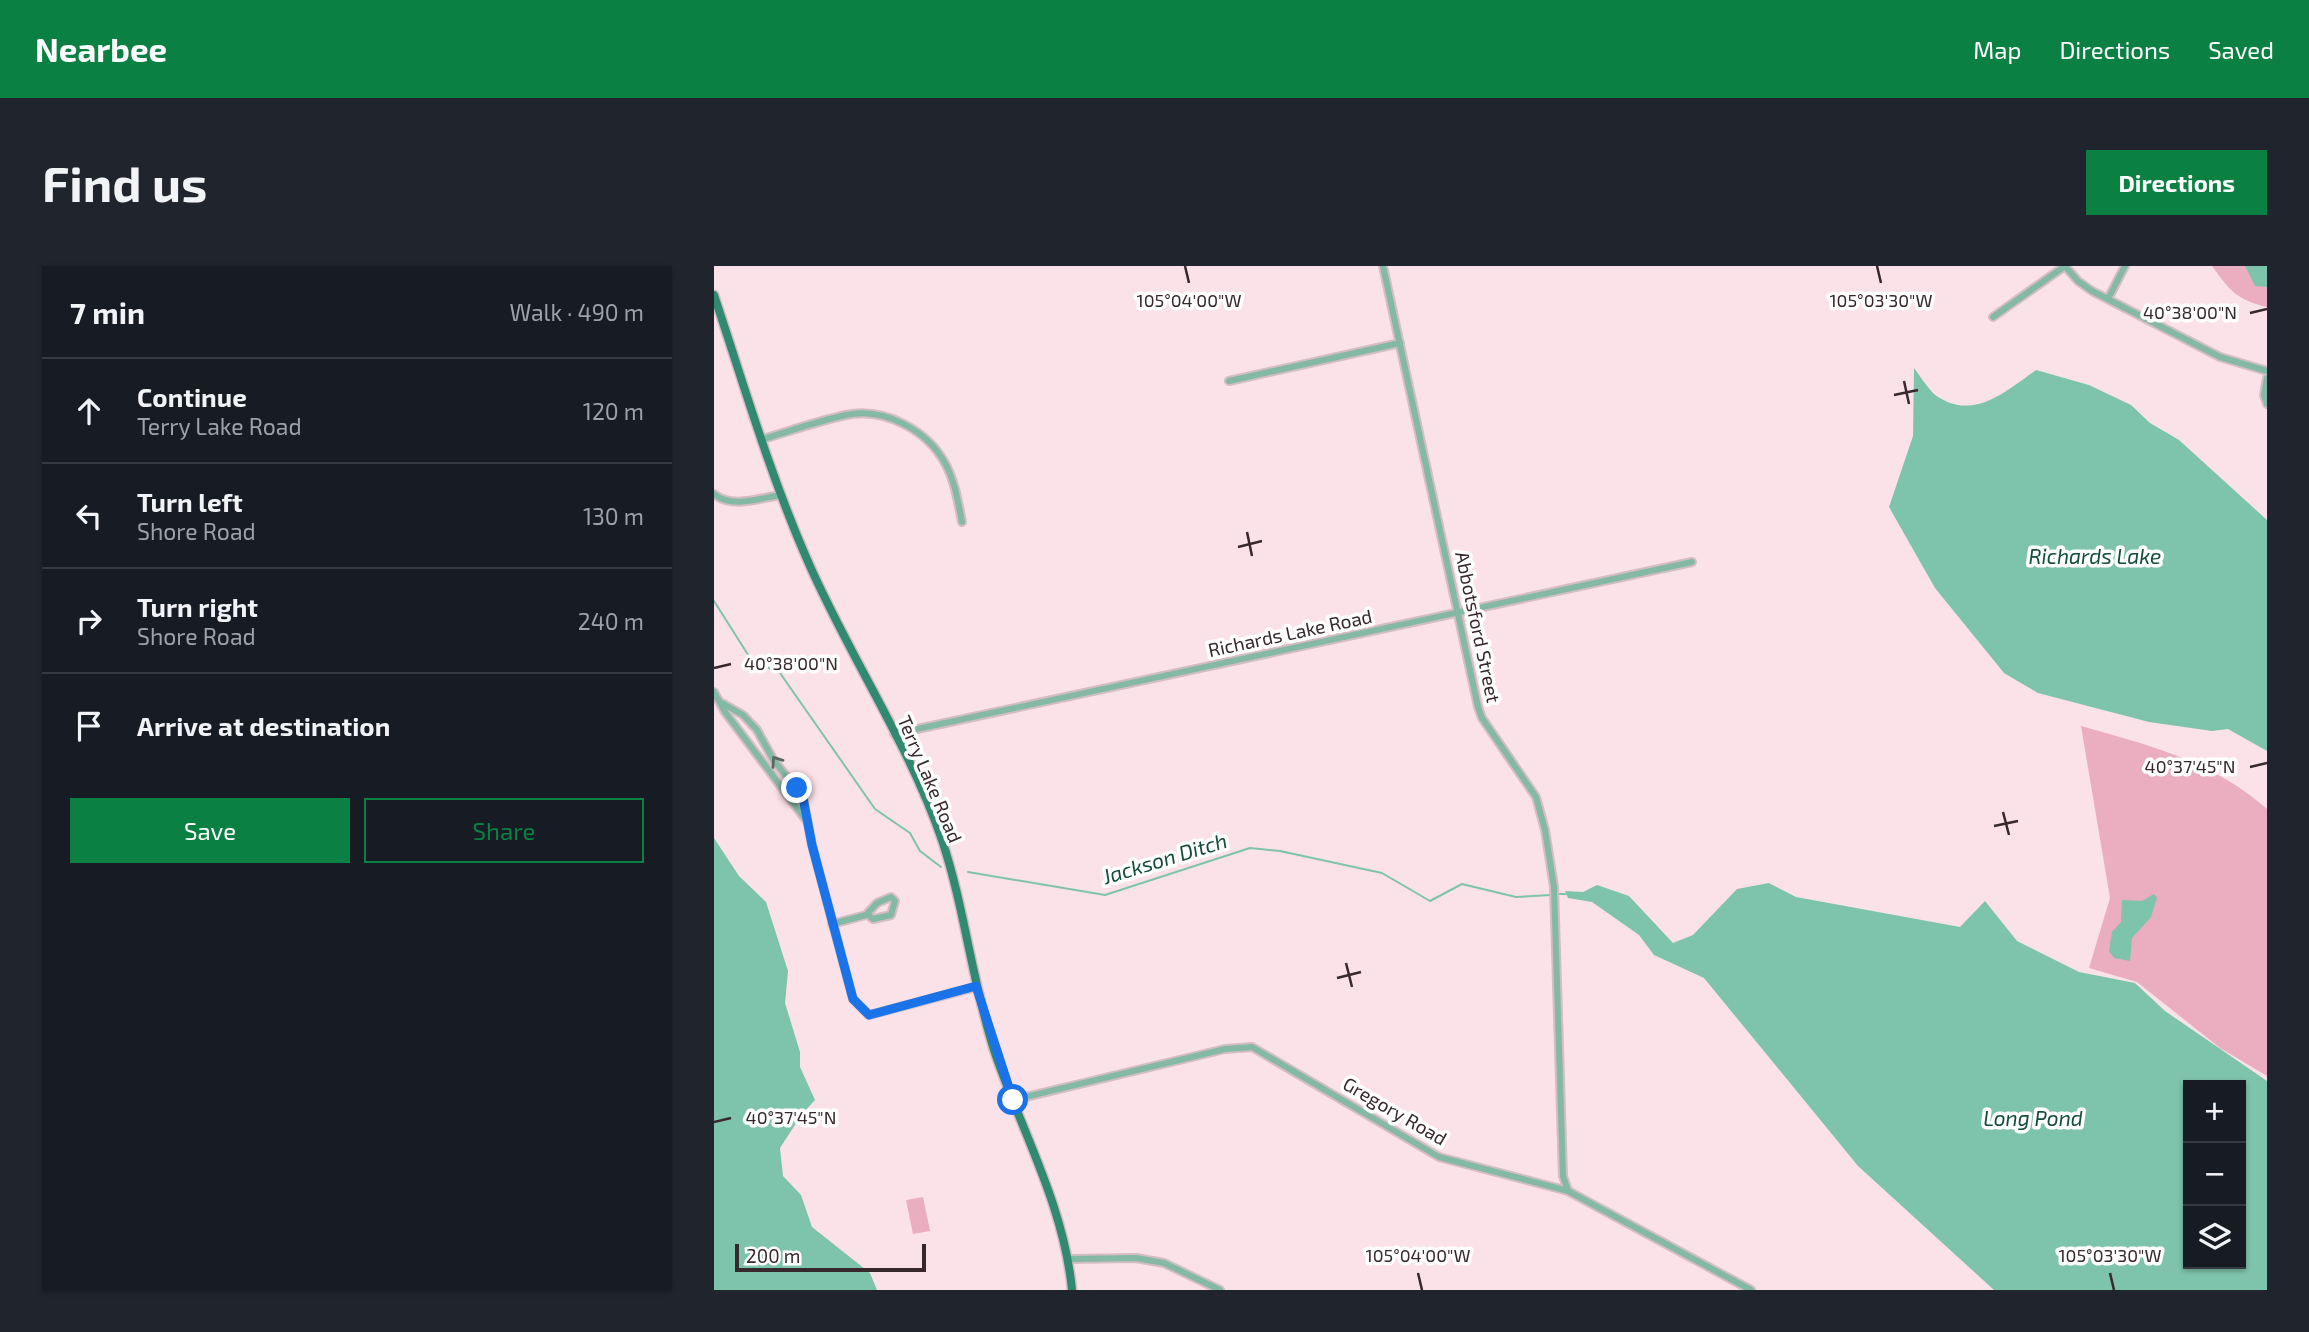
<!DOCTYPE html>
<html lang="en">
<head>
<meta charset="utf-8">
<style>
  :root { --surface:#171b24; --page:#20242c; --text:#f1f3f6; --muted:#9ea1a6; --line:#363941; --accent:#0b8043 }
  body { margin:0; font-family:"Exo 2",sans-serif; background:var(--page); color:var(--text) }
  .controls { position:absolute; right:21px; bottom:21px; display:grid; overflow:hidden; border-radius:0px; box-shadow:0 2px 5px #0004 }
  .controls button { width:63px; height:63px; display:grid; place-items:center; padding:0; border:0; border-bottom:2px solid var(--line); background:var(--surface); color:var(--text); font:35px sans-serif }
  .scale { position:absolute; left:21px; bottom:18px; width:191px; box-sizing:border-box; padding-left:7px; border:4px solid #37282d; border-top:0; font-size:19px; line-height:24px; white-space:nowrap; color:#37282d; -webkit-text-stroke:5px #fff; paint-order:stroke }
  .stop { position:absolute; width:21px; height:21px; margin:-16px; border:5px solid #1a73e8; border-radius:50%; background:#fff }
  .stop.end { background:#1a73e8; border-color:#fff; box-shadow:0 2px 7px #0008 }
  .list { margin:0; padding:0; list-style:none }
  h2 { display:flex; justify-content:space-between; align-items:center; height:91px; margin:0; padding:0 28px; font-size:30px }
  h2 small { font-size:23px; font-weight:400; color:var(--muted) }
  .list li { display:grid; grid-template-columns:46px 1fr auto; gap:21px; align-items:center; box-sizing:border-box; height:105px; padding:0 28px; border-top:2px solid var(--line) }
  .list b { display:block; font-size:26px; white-space:nowrap }
  .list p { margin:0; font-size:23px; white-space:nowrap; color:var(--muted) }
  .list em { font-size:23px; font-style:normal; color:var(--muted) }
  .actions { display:flex; gap:14px; padding:21px 28px }
  .actions a { flex:1; padding:16px 0; border:2px solid var(--accent); border-radius:0px; text-align:center; font-size:24px; color:var(--accent) }
  .actions .main { background:var(--accent); color:#fff }
  .icon { flex:none; width:38px; height:38px; fill:none; stroke:currentColor; stroke-width:2; stroke-linecap:round; stroke-linejoin:round }
  .map { position:relative; flex:none; width:1553px; height:1024px; overflow:hidden; border-radius:0px }
  header { display:flex; align-items:center; gap:42px; box-sizing:border-box; height:98px; padding:0 35px; background:var(--accent); color:#fff }
  header strong { font-size:33px }
  nav { display:flex; gap:38px; margin-inline-start:auto; font-size:24px }
  .intro { display:flex; align-items:center; justify-content:space-between; box-sizing:border-box; height:168px; padding:0 42px }
  h1 { margin:0; font-size:49px }
  .button { padding:18px 32px; border-radius:0px; background:var(--accent); color:#fff; font-size:24px; font-weight:700 }
  main { display:flex; gap:42px; padding:0 42px }
  aside { flex:1; background:var(--surface); border-radius:0px; box-shadow:0 2px 5px #0004 }
  .map>svg:first-child { display:block }
  .green { fill:#ebadc0 }
  .water { fill:#7ec3ab; fill-rule:evenodd }
  .lines { fill:none; stroke-linecap:round; stroke-linejoin:round }
  .stream { stroke:#7ec3ab; stroke-width:2 }
  .minor-casing { stroke:#d4bdc3; stroke-width:10 }
  .major-casing { stroke:#d4bdc3; stroke-width:11 }
  .minor { stroke:#84b9a6; stroke-width:6 }
  .major { stroke:#308970; stroke-width:8 }
  .oneway { stroke:#5a6963 }
  .route { stroke:#1a73e8; stroke-width:9 }
  .ticks { fill:none; stroke:#37282d; stroke-width:2.5 }
  .labels { text-anchor:middle; stroke-width:7; stroke-linejoin:round; paint-order:stroke }
  .street-label { font-size:19px; fill:#37282d; stroke:#fff }
  .water-label { font-size:21px; font-style:italic; fill:#134d3d; stroke:#fff }
  .ticks-label { font-size:18px; text-anchor:middle; fill:#37282d; stroke:#fff; stroke-width:7; stroke-linejoin:round; paint-order:stroke }
</style>
</head>
<body>
<header>
<strong>Nearbee</strong>
<nav><a>Map</a><a>Directions</a><a>Saved</a></nav>
</header>
<div class="intro"><h1>Find us</h1><a class="button">Directions</a></div>
<main>
<aside>
<h2>7 min<small>Walk · 490 m</small></h2>
<ul class="list">
<li><svg class="icon" aria-label="ahead" viewBox="0 0 24 24"><path d="M12 20V5M6 11l6-6 6 6"/></svg><div><b>Continue</b><p>Terry Lake Road</p></div><em>120 m</em></li>
<li><svg class="icon" aria-label="left" viewBox="0 0 24 24"><path d="M17 20v-9H6M10 6l-5 5 5 5"/></svg><div><b>Turn left</b><p>Shore Road</p></div><em>130 m</em></li>
<li><svg class="icon" aria-label="right" viewBox="0 0 24 24"><path d="M7 20v-9h11M14 6l5 5-5 5"/></svg><div><b>Turn right</b><p>Shore Road</p></div><em>240 m</em></li>
<li><svg class="icon" aria-label="arrive" viewBox="0 0 24 24"><path d="M6 21V4h12l-3 4 3 4H6"/></svg><div><b>Arrive at destination</b></div></li>
</ul>
<div class="actions"><a class="main">Save</a><a>Share</a></div>
</aside>
<div class="map">
<svg width="1553" height="1024" viewBox="0 0 1553 1024">
  <rect width="100%" height="100%" fill="#fbe2e9"/>
  <g class="green">
    <path d="M1498 0H1553V41C1523 34 1515 24 1498 0Z"/>
    <path d="M1367 460C1435 479 1498 495 1553 543V810L1506 782 1423 716 1375 702 1396 632Z"/>
    <path d="M209 931 216 965 199 968 192 934Z"/>
  </g>
  <g class="water">
    <path d="M1531 0H1553V21L1541 20Z"/>
    <path d="M1200 102C1206 110 1213 121 1220 128 1258 157 1292 125 1322 104L1375 119 1417 139 1436 157 1465 174 1553 254V485L1514 463 1498 465 1435 456 1324 427 1290 407 1221 322 1175 241 1199 170Z"/>
    <path d="M0 572 25 610 52 636 74 705 71 737 86 786V801L101 834 88 848 66 882 69 910 87 929 98 961 156 1007 163 1024H0Z"/>
    <path d="M1055 617 1082 631 1246 661 1271 635 1303 675 1365 706 1421 717 1451 745 1553 815V1024H1280L1144 900 990 712 940 689 925 669 878 636 854 632 851 625 869 626 883 619 915 630 959 677 979 669 1023 623ZM1474 819H1527V998H1474Z"/>
    <path d="M1440 628 1443 632 1437 651 1418 672 1416 695 1400 692 1395 685 1398 666 1407 656 1408 634 1428 635Z"/>
  </g>
  <g class="lines">
    <g class="stream">
      <path d="M0 335 38 395 66 407 161 543 196 567 206 585 227 601"/>
      <path d="M254 606 391 629 536 582 566 585 668 607 716 635 748 618 802 631 837 629"/>
      <path d="M843 628H852"/>
    </g>
    <defs>
      <g id="minor">
        <path d="M669 0 764 441 768 452 822 531 831 564 840 621 849 910 854 925"/>
        <path d="M1351 0 1364 15 1378 25 1506 91 1553 105"/>
        <path d="M1394 33 1411 0"/>
        <path d="M1279 51 1351 0"/>
        <path d="M1553 112 1550 129 1553 138"/>
        <path d="M515 115 686 77"/>
        <path d="M49 173C76 165 104 155 132 149 170 141 214 164 232 199 241 216 244 236 248 256"/>
        <path d="M0 228C17 243 46 232 67 229"/>
        <path d="M0 426 11 446 92 554"/>
        <path d="M8 437 29 449 43 464 59 493 89 532 98 579 139 733 155 749 262 721"/>
        <path d="M180 468 978 296"/>
        <path d="M118 658 152 649 153 648 159 653 177 649 181 635 177 631 163 637 152 649"/>
        <path d="M299 834 511 783 538 781 725 891 854 925 1037 1024"/>
        <path d="M355 993 422 992 450 997 506 1024"/>
      </g>
      <path id="major" d="M0 29C29 116 55 206 92 291 132 385 195 477 228 574 251 643 258 717 281 787 308 866 350 940 358 1024"/>
    </defs>
    <use href="#minor" class="minor-casing"/>
    <use href="#major" class="major-casing"/>
    <use href="#minor" class="minor"/>
    <use href="#major" class="major"/>
  </g>
  <defs><path id="oneway-chevron" d="M-2-3.5L2.5 0L-2 3.5" fill="none" stroke-width="1.6" stroke-linecap="round" stroke-linejoin="round" transform="scale(1.75)"/></defs>
  <use class="oneway" href="#oneway-chevron" transform="translate(62 495) rotate(-125)"/>
  <g class="lines">
    <path class="route" d="M83 522 89 532 98 579 139 733 155 749 262 720 299 834"/>
  </g>
  <path class="ticks" d="M471 0 475 17M1163 0 1167 17M1536 47 1553 43M1190 115 1195 138M1180 129 1204 124M533 266 538 290M524 281 548 275M0 402 17 398M1536 501 1553 497M1289 546 1295 569M1280 560 1304 555M632 697 638 721M623 712 647 706M0 856 17 852M704 1007 708 1024M1396 1007 1400 1024"/>
  <g class="labels">
    <g class="street-label">
      <text transform="translate(764 361) rotate(78)" y="7">Abbotsford Street</text>
      <text transform="translate(576 367) rotate(-12)" y="7">Richards Lake Road</text>
      <text transform="translate(216 513) rotate(67)" y="7">Terry Lake Road</text>
      <text transform="translate(681 845) rotate(30)" y="7">Gregory Road</text>
    </g>
    <g class="water-label">
      <text x="1381" y="298">Richards Lake</text>
      <text transform="translate(451 593) rotate(-17)" y="7">Jackson Ditch</text>
      <text x="1319" y="860">Long Pond</text>
    </g>
  </g>
  <g class="ticks-label">
    <text x="475" y="41">105°04'00"W</text>
    <text x="1167" y="41">105°03'30"W</text>
    <text x="1476" y="53">40°38'00"N</text>
    <text x="77" y="404">40°38'00"N</text>
    <text x="1476" y="507">40°37'45"N</text>
    <text x="77" y="858">40°37'45"N</text>
    <text x="704" y="996">105°04'00"W</text>
    <text x="1396" y="996">105°03'30"W</text>
  </g>
</svg>
<div class="controls">
<button>+</button>
<button>−</button>
<button><svg class="icon" aria-label="layers" viewBox="0 0 24 24"><path d="M12 4l9 5-9 5-9-5zM3 14l9 5 9-5"/></svg></button>
</div>
<div class="scale">200 m</div>
<div class="stop" style="left:299px;top:834px"></div>
<div class="stop end" style="left:83px;top:522px"></div>
</div>
</main>
</body>
</html>
